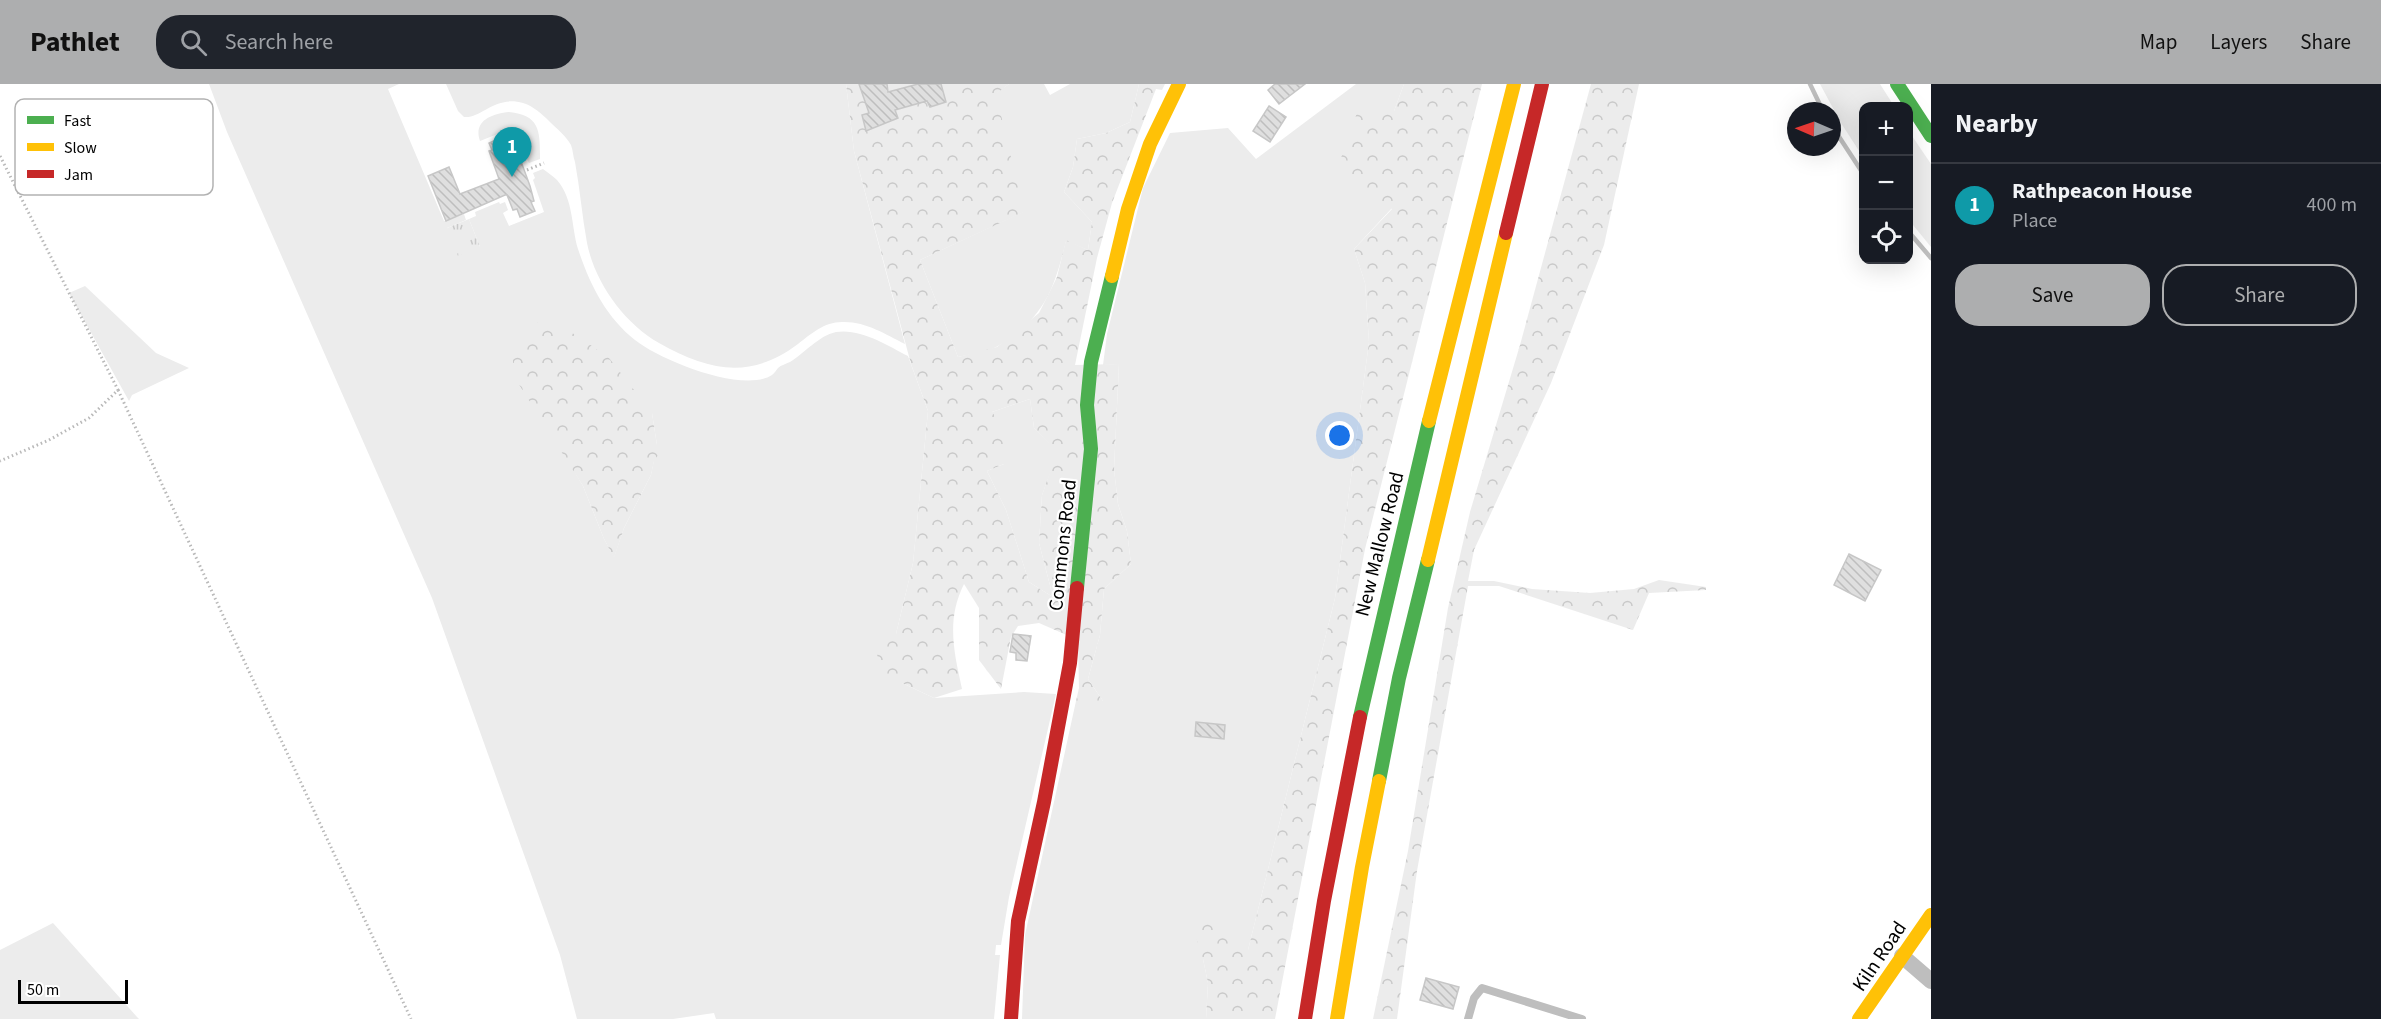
<!DOCTYPE html>
<html lang="en">
<head>
<meta charset="utf-8">
<style>
  :root { --surface:#171b24; --page:#20242c; --text:#f1f3f6; --muted:#9ea1a6; --line:#363941; --accent:#adaeaf }
  body { margin:0; font-family:"Source Sans 3",sans-serif; background:var(--page); color:var(--text) }
  .controls { position:absolute; right:18px; top:18px; display:grid; overflow:hidden; border-radius:12px; box-shadow:0 6px 24px #0002 }
  .controls button { width:54px; height:54px; display:grid; place-items:center; padding:0; border:0; border-bottom:2px solid var(--line); background:var(--surface); color:var(--text); font:30px sans-serif }
  .compass { position:absolute; left:1787px; top:18px; width:54px; height:54px; border-radius:50%; background:var(--surface); box-shadow:0 6px 24px #0002; rotate:272deg }
  .scale { position:absolute; left:18px; bottom:15px; width:110px; box-sizing:border-box; padding-left:6px; border:3px solid #000; border-top:0; font-size:16px; line-height:21px; white-space:nowrap; color:#000; -webkit-text-stroke:4px #fff; paint-order:stroke }
  .you { position:absolute; left:1340px; top:352px; width:21px; height:21px; margin:-15px; border:4px solid #fff; border-radius:50%; background:#1a73e8; box-shadow:0 0 0 9px #1a73e833 }
  .badge { display:grid; place-items:center; width:39px; height:39px; border-radius:50%; background:var(--accent); color:#fff; font-size:20px; font-weight:700 }
  .pin { position:absolute; translate:-50% -50px; filter:drop-shadow(0 2px 3px #0008) }
  .pin::after { content:''; position:absolute; top:32px; width:21px; height:18px; background:inherit; clip-path:polygon(0 0,100% 0,50% 100%) }
  .list { margin:0; padding:0; list-style:none }
  h2 { display:flex; justify-content:space-between; align-items:center; height:78px; margin:0; padding:0 24px; font-size:26px }
  h2 small { font-size:20px; font-weight:400; color:var(--muted) }
  .list li { display:grid; grid-template-columns:39px 1fr auto; gap:18px; align-items:center; box-sizing:border-box; height:84px; padding:0 24px; border-top:2px solid var(--line) }
  .list b { display:block; font-size:22px; white-space:nowrap }
  .list p { margin:0; font-size:20px; white-space:nowrap; color:var(--muted) }
  .list em { font-size:20px; font-style:normal; color:var(--muted) }
  .actions { display:flex; gap:12px; padding:18px 24px }
  .actions a { flex:1; padding:14px 0; border:2px solid var(--accent); border-radius:24px; text-align:center; font-size:21px; color:var(--accent) }
  .actions .main { background:var(--accent); color:#111 }
  .icon { flex:none; width:33px; height:33px; fill:none; stroke:currentColor; stroke-width:2; stroke-linecap:round; stroke-linejoin:round }
  .map { position:relative; flex:none; width:1931px; height:935px; overflow:hidden }
  header { display:flex; align-items:center; gap:36px; box-sizing:border-box; height:84px; padding:0 30px; background:var(--accent); color:#111 }
  header strong { font-size:28px }
  nav { display:flex; gap:33px; margin-inline-start:auto; font-size:21px }
  .search { width:420px; height:54px; background:var(--page); display:flex; align-items:center; gap:15px; box-sizing:border-box; padding:0 21px; border-radius:24px; color:var(--muted); font-size:22px }
  main { display:flex }
  aside { flex:1; background:var(--surface) }
  .map>svg:first-child { display:block }
  .grass { fill:#ececec; fill-rule:evenodd }
  .forest { fill:url(#forest-crowns); fill-rule:evenodd }
  .park { fill:url(#park-tufts) }
  .lines { fill:none; stroke-linecap:round; stroke-linejoin:round }
  .stream { stroke:#bfbfbf; stroke-width:4.5 }
  .building { fill:url(#building-back-hatch); stroke:#c7c7c7; stroke-width:1.5 }
  .path { stroke:#b9b9b9; stroke-width:3; stroke-dasharray:1.5 3; stroke-linecap:butt }
  .lane { stroke:#bebebe; stroke-width:8 }
  .street { stroke:#bebebe; stroke-width:16 }
  .fast { stroke:#4caf50; stroke-width:14 }
  .slow { stroke:#ffc107; stroke-width:14 }
  .jam { stroke:#c62828; stroke-width:14 }
  .labels { text-anchor:middle; stroke-width:4.5; stroke-linejoin:round; paint-order:stroke }
  .street-label { font-size:20px; fill:#000; stroke:#fff }
  .key { fill:#fff; stroke:#b2b2b2; stroke-width:1.5 }
  .key-label { font-size:16px; fill:#000 }
</style>
</head>
<body>
<header>
<strong>Pathlet</strong>
<div class="search"><svg class="icon" aria-label="search" viewBox="0 0 24 24"><circle cx="10" cy="10" r="6"/><path d="M15 15l6 6"/></svg>Search here</div>
<nav><a>Map</a><a>Layers</a><a>Share</a></nav>
</header>
<main>
<div class="map">
<svg width="1931" height="935" viewBox="0 0 1931 935">
  <defs>
    <pattern id="forest-crowns" width="20" height="18" patternUnits="userSpaceOnUse" patternTransform="scale(1.5)"><rect width="20" height="18" fill="#ececec"/><path d="M2 6a3 3 0 1 1 6 0M12 15a3 3 0 1 1 6 0" fill="none" stroke="#c9c9c9"/></pattern>
    <pattern id="park-tufts" width="24" height="20" patternUnits="userSpaceOnUse" patternTransform="scale(1.5)"><rect width="24" height="20" fill="#ececec"/><path d="M3 7l-1-3M5 7V3M7 7l1-3M15 17l-1-3M17 17v-4M19 17l1-3" fill="none" stroke="#c9c9c9"/></pattern>
    <pattern id="building-back-hatch" width="6" height="6" patternUnits="userSpaceOnUse" patternTransform="scale(1.5)"><rect width="6" height="6" fill="#dfdfdf"/><path d="M-1 5l2 2M0 0l6 6M5-1l2 2" fill="none" stroke="#bebebe"/></pattern>
  </defs>
  <rect width="100%" height="100%" fill="#fff"/>
  <g class="grass">
    <path d="M209 0H399L388 5 444 137 464 130 466 136 447 144 480 163 469 135 476 132 475 128 499 118 500 120 505 118 508 126 503 129 509 142 544 128 533 96 535 94 533 89 543 85C548 89 553 92 557 96 574 116 571 142 578 165 590 201 606 233 635 256 660 276 743 310 772 291 775 289 776 286 778 284 781 281 786 280 790 278 805 269 818 252 836 248 860 244 887 261 908 272L928 327 913 479 896 550 902 599 934 614 1024 608 1056 610 1009 813 1001 861H996L995 871H1000L994 935H716L714 929 673 935H577L560 871 432 514 227 48ZM652 329 657 361 651 391 624 444 614 473 604 455 583 402 561 365Z"/>
    <path d="M446 0H846L854 67 905 260C885 250 865 237 842 238 824 238 811 250 798 260 750 296 709 287 659 259 624 239 595 199 587 159 582 132 580 105 575 78 573 73 573 66 571 61 566 52 556 44 549 37 542 30 533 22 523 19 494 11 481 35 464 33L458 27Z"/>
    <path d="M1009 0H1044L1050 11 1070 0H1139L1130 38 1106 49 1077 55 1073 83 1064 108 1092 138 1088 166 1066 157C1054 206 1044 234 998 262 987 269 970 270 958 273L920 176 1023 128 995 10Z"/>
    <path d="M1356 0H1404L1394 27 1392 124 1354 165 1365 199 1369 258 1335 514 1248 866H1234L1203 875 1208 899 1206 935H1022L1025 851 1076 617H1103L1088 595 1100 551 1104 505 1131 480 1127 447 1118 420 1114 385 1119 280 1103 281 1107 250 1143 104 1170 49 1228 44 1256 75Z"/>
    <path d="M1820 0H1880L1894 22H1864L1863 73 1841 39Z"/>
    <path d="M509 28C541 31 540 49 540 75L529 79 527 75H524L510 45 480 57C473 37 491 30 509 28Z"/>
    <path d="M1908 46 1931 80V163L1909 136Z"/>
    <path d="M85 202 156 269 189 284 132 311 129 317 69 209Z"/>
    <path d="M1030 315 1034 344 1058 368 1042 411 1039 459 1053 513 1029 498 1006 426 987 387 1004 380 992 328Z"/>
    <path d="M53 839 137 933 139 935H0V866Z"/>
  </g>
  <g class="forest">
    <path d="M846 0H1009L996 10 1024 128 920 176 958 273 997 263 1039 229 1057 193 1066 156 1088 166 1092 138 1064 108 1073 83 1077 55 1106 49 1130 38 1139 0H1165L1162 6 1156 5 1112 119 1097 174 1075 281 1119 280 1114 385 1118 420 1127 447 1131 480 1104 505 1100 551 1088 595 1103 617H1076L1079 604 1078 556 1039 539 1018 542 1011 553 1001 605 979 576V524L964 500C946 536 954 568 962 605L934 614 902 599 880 587 876 564 896 550 913 479 928 327 911 280 854 67ZM1030 315 1034 344 1057 368 1042 411 1039 459 1053 513 1029 498 1006 426 987 387 1004 380 1012 356 992 328Z"/>
    <path d="M1404 0H1482L1365 465 1275 935H1206L1208 899 1203 875 1190 834 1229 841 1234 866H1248L1335 514 1369 258 1365 199 1354 165 1392 125 1335 91 1358 26 1394 27Z"/>
    <path d="M1591 0H1639L1604 161 1551 299 1474 466 1468 497H1494L1532 505 1590 509 1634 505 1659 496 1706 503V506L1649 509 1633 546 1499 502H1468L1417 787 1397 935H1373L1408 767 1448 524 1470 428 1520 261Z"/>
    <path d="M541 234 576 251 609 274 652 329 657 361 663 364 654 377 651 391 624 444 614 474 604 455 583 402 513 291V273Z"/>
  </g>
  <path class="park" d="M469 135 480 163 458 172 447 144Z"/>
  <g class="lines">
    <g class="stream">
      <path d="M1810 0 1823 27"/>
      <path d="M1832 42 1864 91"/>
      <path d="M1908 147 1931 174"/>
    </g>
  </g>
  <g class="building">
    <path d="M859 0H887L888 8 918 0H941L946 18 930 23 927 17 895 26 898 34 866 47 862 31 869 29Z"/>
    <path d="M1275 0H1305L1279 20 1268 6Z"/>
    <path d="M1269 22 1286 33 1270 58 1253 47Z"/>
    <path d="M504 52 507 60 511 59 517 73 519 72 530 102 534 117 531 118 535 127 520 133 517 125 513 126 507 111H505L446 137 428 92 449 83 460 110 499 95 489 67 492 66 489 59Z"/>
    <path d="M1849 470 1881 486 1865 517 1834 501Z"/>
    <path d="M1013 550 1031 552 1027 577 1016 576V569L1010 568Z"/>
    <path d="M1196 638 1225 641 1224 655 1195 652Z"/>
    <path d="M1426 894 1459 903 1453 925 1420 916Z"/>
  </g>
  <g class="lines">
    <g class="path">
      <path d="M0 72 118 306 89 334 49 356 0 377"/>
      <path d="M527 86 544 79"/>
      <path d="M118 306 411 935"/>
    </g>
    <path class="lane" d="M1468 935 1474 914 1482 904 1582 935"/>
    <path class="street" d="M1902 872 1931 897"/>
    <g class="fast">
      <path d="M1897 0 1931 52"/>
      <path d="M1077 504 1091 365 1087 321 1091 278 1112 192"/>
      <path d="M1360 633 1429 337"/>
      <path d="M1379 697 1399 594 1428 476"/>
    </g>
    <g class="slow">
      <path d="M1112 192 1128 125 1150 60 1179 0"/>
      <path d="M1429 337 1514 0"/>
      <path d="M1428 476 1506 149"/>
      <path d="M1337 935 1362 783 1379 697"/>
      <path d="M1859 935 1931 831"/>
    </g>
    <g class="jam">
      <path d="M1506 149 1542 0"/>
      <path d="M1011 935 1018 837 1044 718 1070 579 1077 504"/>
      <path d="M1305 935 1324 817 1360 633"/>
    </g>
  </g>
  <g class="labels">
    <g class="street-label">
      <text transform="translate(1379 460) rotate(-76)" y="7">New Mallow Road</text>
      <text transform="translate(1062 461) rotate(-84)" y="7">Commons Road</text>
      <text transform="translate(1879 872) rotate(-56)" y="7">Kiln Road</text>
    </g>
  </g>
  <rect x="15" y="15" width="198" height="96" rx="9" class="key"/>
  <rect x="27" y="32" width="27" height="8" fill="#4caf50"/>
  <rect x="27" y="59" width="27" height="8" fill="#ffc107"/>
  <rect x="27" y="86" width="27" height="8" fill="#c62828"/>
  <g class="key-label">
    <text x="64" y="42">Fast</text>
    <text x="64" y="69">Slow</text>
    <text x="64" y="96">Jam</text>
  </g>
</svg>
<div class="controls">
<button>+</button>
<button>−</button>
<button><svg class="icon" aria-label="locate" viewBox="0 0 24 24"><circle cx="12" cy="12" r="6"/><path d="M12 2v4M12 18v4M2 12h4M18 12h4"/></svg></button>
</div>
<svg class="compass" viewBox="-18 -18 36 36"><path d="M0-13l5 13h-10z" fill="#e53935"/><path d="M0 13l5-13h-10z" fill="#9ea1a6"/></svg>
<div class="scale">50 m</div>
<div class="you"></div>
<div class="pin badge" style="left:512px;top:93px;background:#0f9aa8">1</div>
</div>
<aside>
<h2>Nearby<small></small></h2>
<ul class="list">
<li><span class="badge" style="background:#0f9aa8">1</span><div><b>Rathpeacon House</b><p>Place</p></div><em>400 m</em></li>
</ul>
<div class="actions"><a class="main">Save</a><a>Share</a></div>
</aside>
</main>
</body>
</html>
